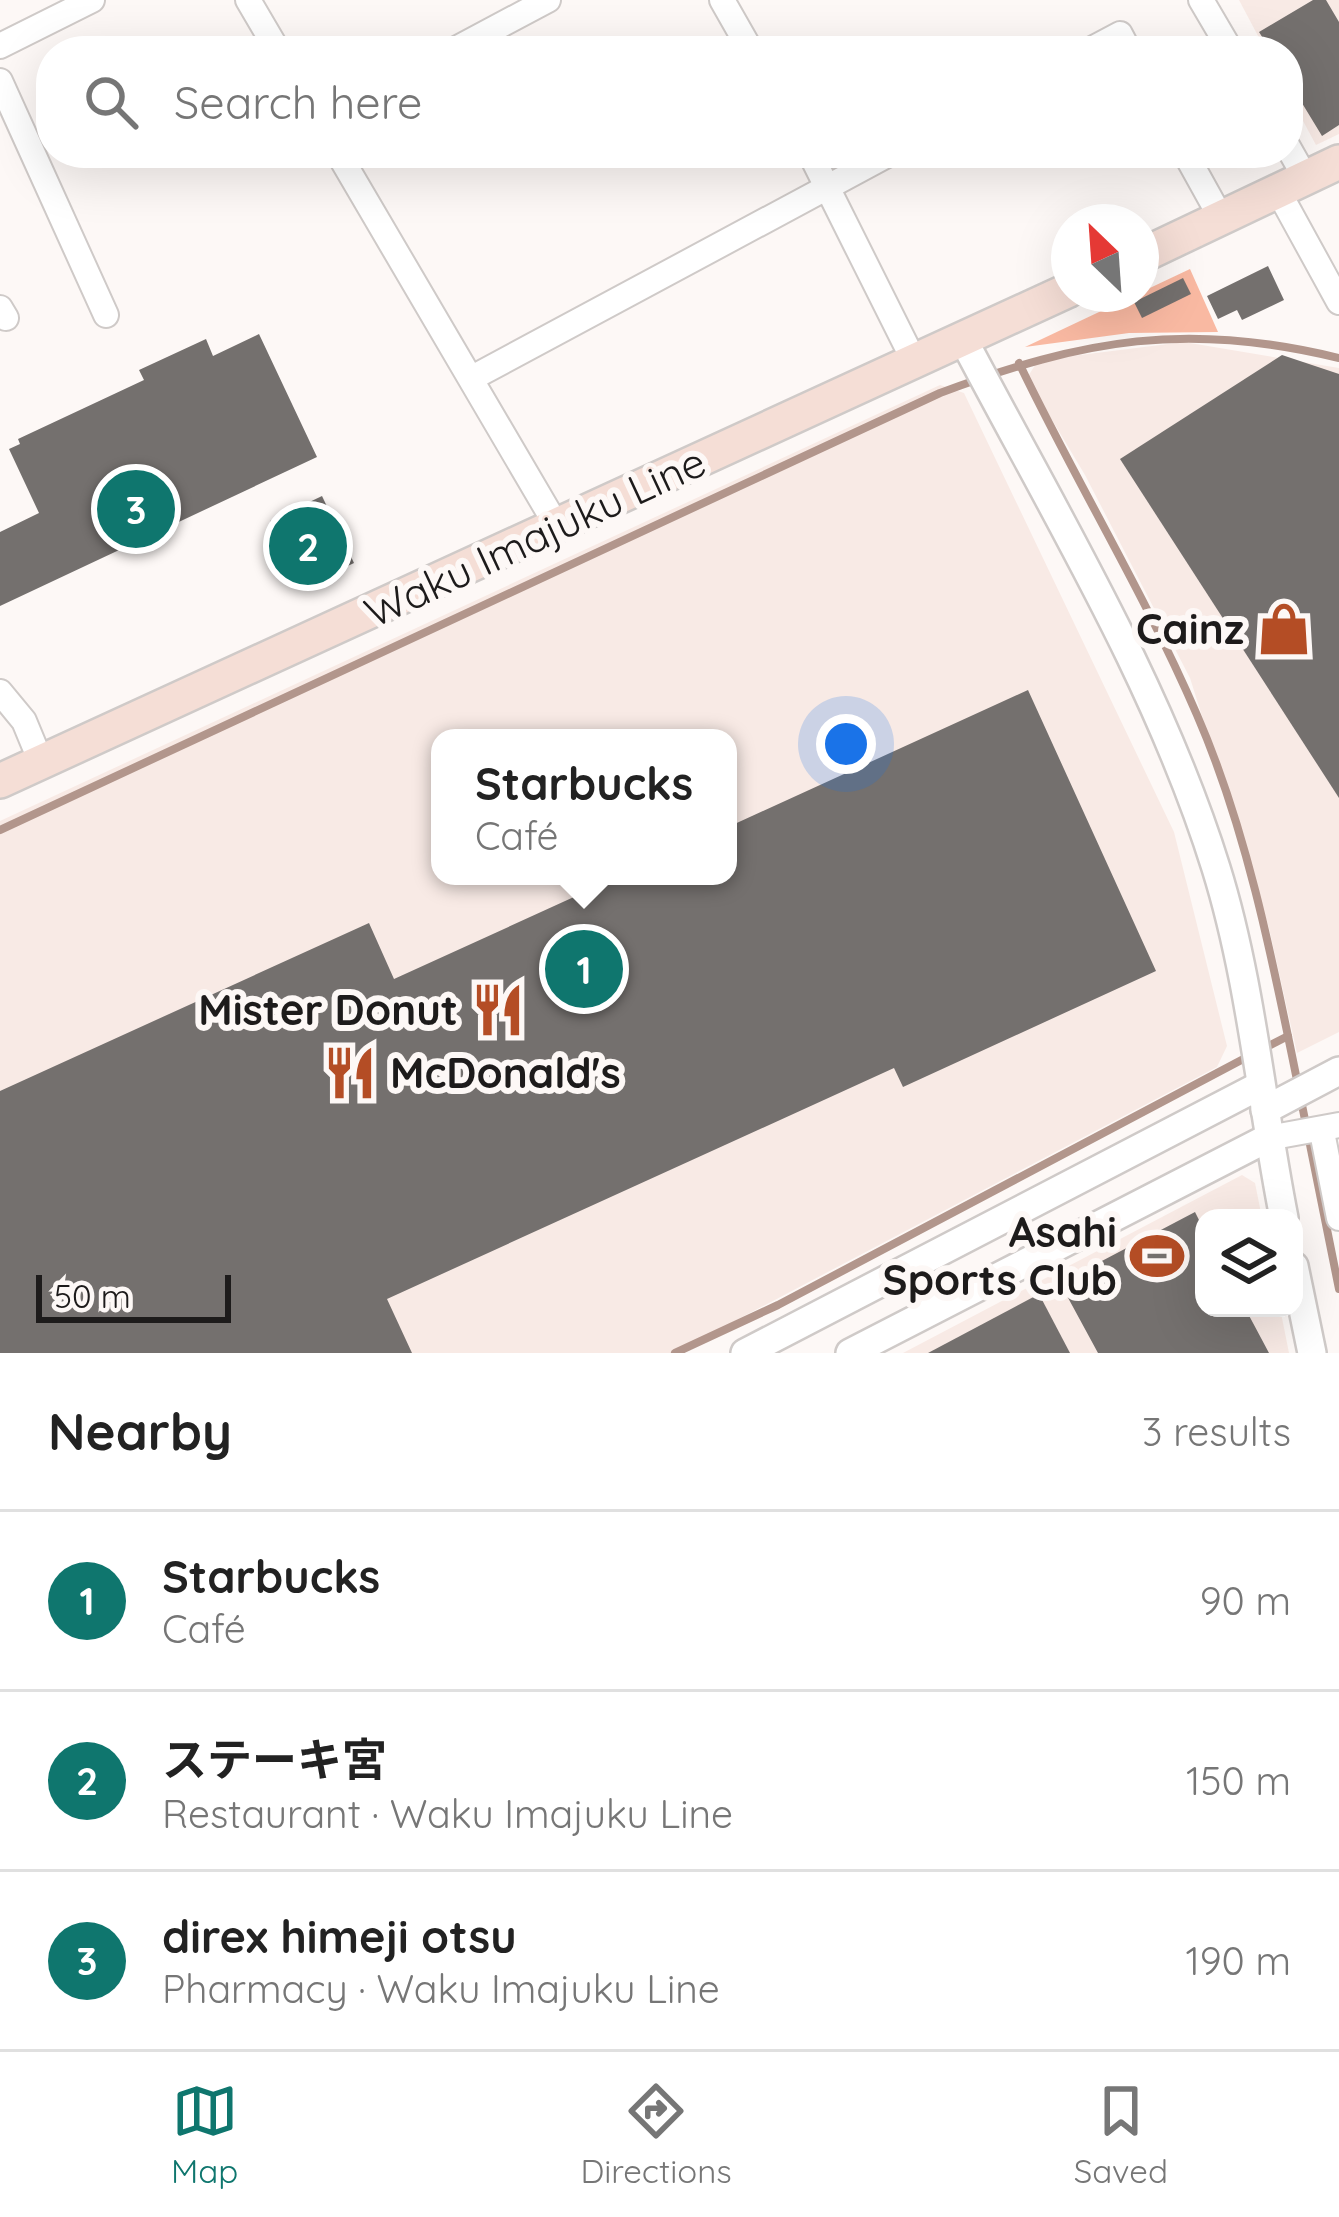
<!DOCTYPE html>
<html lang="en">
<head>
<meta charset="utf-8">
<style>
  :root { --surface:#fff; --page:#f6f6f6; --text:#222; --muted:#767676; --line:#e0e0e0; --accent:#0f766e }
  body { margin:0; font-family:Quicksand,"Noto Sans JP",sans-serif; background:var(--page); color:var(--text) }
  .controls { position:absolute; right:36px; bottom:36px; display:grid; overflow:hidden; border-radius:24px; box-shadow:0 12px 48px #0002 }
  .controls button { width:108px; height:108px; display:grid; place-items:center; padding:0; border:0; border-bottom:3px solid var(--line); background:var(--surface); color:var(--text); font:60px sans-serif }
  .compass { position:absolute; left:1051px; top:204px; width:108px; height:108px; border-radius:50%; background:var(--surface); box-shadow:0 12px 48px #0002; rotate:335deg }
  .scale { position:absolute; left:36px; bottom:30px; width:195px; box-sizing:border-box; padding-left:12px; border:6px solid #1d1b1b; border-top:0; font-size:33px; line-height:42px; white-space:nowrap; color:#1d1b1b; -webkit-text-stroke:9px #fdf8f6; paint-order:stroke }
  .you { position:absolute; left:846px; top:744px; width:42px; height:42px; margin:-30px; border:9px solid #fff; border-radius:50%; background:#1a73e8; box-shadow:0 0 0 18px #1a73e833 }
  .badge { display:grid; place-items:center; width:78px; height:78px; border-radius:50%; background:var(--accent); color:#fff; font-size:39px; font-weight:700 }
  .pin { position:absolute; translate:-50% -50%; border:6px solid #fff; box-shadow:0 3px 12px #0006 }
  .popup { position:absolute; left:431px; top:729px; width:306px; height:156px; box-sizing:border-box; display:grid; place-content:center; border-radius:24px; background:var(--surface); filter:drop-shadow(0 3px 9px #0005); font-size:39px; white-space:nowrap; color:var(--muted) }
  .popup b { font-size:45px; color:var(--text) }
  .popup::after { content:''; position:absolute; left:50%; top:100%; margin-left:-24px; border:24px solid transparent; border-top-color:var(--surface) }
  .list { margin:0; padding:0; list-style:none }
  h2 { display:flex; justify-content:space-between; align-items:center; height:156px; margin:0; padding:0 48px; font-size:51px }
  h2 small { font-size:39px; font-weight:400; color:var(--muted) }
  .list li { display:grid; grid-template-columns:78px 1fr auto; gap:36px; align-items:center; box-sizing:border-box; height:180px; padding:0 48px; border-top:3px solid var(--line) }
  .list b { display:block; font-size:45px; white-space:nowrap }
  .list p { margin:0; font-size:39px; white-space:nowrap; color:var(--muted) }
  .list em { font-size:39px; font-style:normal; color:var(--muted) }
  .icon { flex:none; width:66px; height:66px; fill:none; stroke:currentColor; stroke-width:2; stroke-linecap:round; stroke-linejoin:round }
  .map { position:relative; flex:none; width:1339px; height:1353px; overflow:hidden }
  .search { position:absolute; background:var(--surface); box-shadow:0 12px 48px #0002; left:36px; right:36px; top:36px; height:132px; display:flex; align-items:center; gap:30px; box-sizing:border-box; padding:0 42px; border-radius:48px; color:var(--muted); font-size:45px }
  .sheet { height:696px; background:var(--surface) }
  nav { display:flex; justify-content:space-around; align-items:center; box-sizing:border-box; height:168px; border-top:3px solid var(--line); background:var(--surface); font-size:33px; color:var(--muted) }
  nav a { display:grid; justify-items:center; gap:6px }
  nav .on { color:var(--accent) }
  .map>svg:first-child { display:block }
  .built { fill:#f8eae5; fill-rule:evenodd }
  .green { fill:#f9b9a2 }
  .lines { fill:none; stroke-linecap:round; stroke-linejoin:round }
  .stream { stroke:#b2968c; stroke-width:8 }
  .building { fill:#74706e }
  .minor-casing { stroke:#cfcac8; stroke-width:28 }
  .tertiary-casing { stroke:#cfcac8; stroke-width:32 }
  .secondary-casing { stroke:#cfcac8; stroke-width:38 }
  .minor { stroke:#fff; stroke-width:24 }
  .tertiary { stroke:#fff; stroke-width:27 }
  .secondary { stroke:#f5ded6; stroke-width:33 }
  .labels { text-anchor:middle; stroke-width:12; stroke-linejoin:round; paint-order:stroke }
  .street-label { font-size:42px; fill:#1d1b1b; stroke:#fdf8f6 }
  .poi-label { font-size:42px; font-weight:bold; fill:#1d1b1b; stroke:#fdf8f6; text-anchor:end }
</style>
</head>
<body>
<div class="map">
<svg width="1339" height="1353" viewBox="0 0 1339 1353">
  <rect width="100%" height="100%" fill="#fdf8f6"/>
  <g class="built">
    <path d="M1239 0H1339V134L1316 145 1288 93V51H1266Z"/>
    <path d="M1184 342 1339 368V1032L1297 1053 1269 928 1190 678 1085 475 1027 378 1037 362 1048 359Z"/>
    <path d="M940 385 964 393 1174 832 1227 1046 1217 1067 674 1353H0V821ZM440 738H728V876H440Z"/>
    <path d="M1242 1175 1255 1183 1262 1218H1204V1308H1280L1289 1353H903Z"/>
  </g>
  <path class="green" d="M1190 269 1218 332 1129 333 1025 347Z"/>
  <g class="lines">
    <g class="stream">
      <path d="M1019 363C1076 482 1145 594 1197 715 1247 830 1273 962 1298 1085"/>
      <path d="M0 830 940 393C1084 339 1188 321 1339 358"/>
      <path d="M1263 1049 1288 1036"/>
      <path d="M1301 1100 1339 1289"/>
      <path d="M675 1353 778 1305 1249 1056"/>
    </g>
  </g>
  <g class="building">
    <path d="M1313 0H1326L1339 22V125L1322 136 1288 80V51H1271L1259 32Z"/>
    <path d="M1268 266 1284 300 1242 320 1237 310 1218 319 1207 296Z"/>
    <path d="M1183 278 1191 294 1142 318 1134 302Z"/>
    <path d="M259 334 317 457 0 606V532L39 513 9 449 20 444 18 439 144 380 139 370 206 339 213 356Z"/>
    <path d="M1282 355 1339 374V798L1120 459Z"/>
    <path d="M322 496 354 563 302 588 270 521Z"/>
    <path d="M1028 690 1156 971 903 1087 894 1068 387 1299 412 1353H0V1091L369 923 394 979 620 876H728V827Z"/>
    <path d="M1195 1212 1204 1230V1308H1245L1269 1353H1098L1060 1283Z"/>
    <path d="M1039 1294 1070 1353H928Z"/>
  </g>
  <g class="lines">
    <defs>
      <g id="minor">
        <path d="M248 0 278 51"/>
        <path d="M722 0 751 51"/>
        <path d="M1201 0 1231 51"/>
        <path d="M0 46 92 0"/>
        <path d="M452 51 548 0"/>
        <path d="M1088 51 1120 34 1129 51"/>
        <path d="M0 81 106 315"/>
        <path d="M1288 147 1305 177"/>
        <path d="M338 153 558 528"/>
        <path d="M810 153 914 361"/>
        <path d="M1185 153 1221 218"/>
        <path d="M1277 189 1339 302"/>
        <path d="M0 308 6 318"/>
        <path d="M472 378 891 153"/>
        <path d="M0 692 24 721 41 762"/>
        <path d="M1322 1132 1339 1218"/>
        <path d="M1268 1138 1339 1125"/>
      </g>
      <g id="tertiary">
        <path d="M963 339C1053 511 1158 682 1216 868 1251 980 1261 1102 1284 1218"/>
        <path d="M1265 1110 1339 1071"/>
        <path d="M1294 1266 1312 1353"/>
        <path d="M745 1353 1259 1086"/>
        <path d="M850 1353 1268 1138"/>
      </g>
      <g id="secondary">
        <path d="M1141 256 1339 162"/>
        <path d="M0 781 1069 290"/>
      </g>
    </defs>
    <use href="#minor" class="minor-casing"/>
    <use href="#tertiary" class="tertiary-casing"/>
    <use href="#secondary" class="secondary-casing"/>
    <use href="#minor" class="minor"/>
    <use href="#tertiary" class="tertiary"/>
    <use href="#secondary" class="secondary"/>
  </g>
  <defs>
    <symbol id="shop-bare" viewBox="-9 -9 18 18"><path d="M-5-2.5h2.3a2.7 3.5 0 0 1 5.4 0H5L5.5 6h-11ZM-1.5-2.5h3a1.5 2.3 0 0 0-3 0Z" fill="#b44d25" stroke="#fdf8f6" stroke-width="2.5" paint-order="stroke"/></symbol>
    <symbol id="restaurant-bare" viewBox="-9 -9 18 18"><path d="M-5-6h1v4h1v-4h1v4h1v-4h1v5L-1.5 .5V6h-2V.5L-5-1ZM5-6V6H3V1.5H1.5Q1.5-4 5-6Z" fill="#b44d25" stroke="#fdf8f6" stroke-width="2.5" paint-order="stroke"/></symbol>
    <symbol id="stadium-bare" viewBox="-9 -9 18 18"><path d="M0-5a6.5 5 0 1 0 0 10a6.5 5 0 1 0 0-10ZM-3.5-1.8h7v3.6h-7Z" fill="#b44d25" stroke="#fdf8f6" stroke-width="2.5" paint-order="stroke"/></symbol>
  </defs>
  <g fill-rule="evenodd">
    <use href="#shop-bare" x="1246" y="591" width="76" height="76"/>
    <use href="#restaurant-bare" x="460" y="972" width="76" height="76"/>
    <use href="#restaurant-bare" x="312" y="1035" width="76" height="76"/>
    <use href="#stadium-bare" x="1119" y="1218" width="76" height="76"/>
  </g>
  <g class="labels">
    <g class="street-label">
      <text transform="translate(535 537) rotate(-25)" y="15">Waku Imajuku Line</text>
    </g>
    <g class="poi-label">
      <text x="1244" y="644">Cainz</text>
      <text x="458" y="1025">Mister Donut</text>
      <text x="390" y="1088" text-anchor="start">McDonald's</text>
      <text x="1117" y="1247">Asahi<tspan x="1117" dy="48">Sports Club</tspan></text>
    </g>
  </g>
</svg>
<div class="controls">
<button><svg class="icon" aria-label="layers" viewBox="0 0 24 24"><path d="M12 4l9 5-9 5-9-5zM3 14l9 5 9-5"/></svg></button>
</div>
<svg class="compass" viewBox="-18 -18 36 36"><path d="M0-13l5 13h-10z" fill="#e53935"/><path d="M0 13l5-13h-10z" fill="#767676"/></svg>
<div class="scale">50 m</div>
<div class="you"></div>
<div class="pin badge" style="left:584px;top:969px">1</div>
<div class="popup"><b>Starbucks</b>Café</div>
<div class="pin badge" style="left:308px;top:546px">2</div>
<div class="pin badge" style="left:136px;top:509px">3</div>
<div class="search"><svg class="icon" aria-label="search" viewBox="0 0 24 24"><circle cx="10" cy="10" r="6"/><path d="M15 15l6 6"/></svg>Search here</div>
</div>
<section class="sheet">
<h2>Nearby<small>3 results</small></h2>
<ul class="list">
<li><span class="badge">1</span><div><b>Starbucks</b><p>Café</p></div><em>90 m</em></li>
<li><span class="badge">2</span><div><b>ステーキ宮</b><p>Restaurant · Waku Imajuku Line</p></div><em>150 m</em></li>
<li><span class="badge">3</span><div><b>direx himeji otsu</b><p>Pharmacy · Waku Imajuku Line</p></div><em>190 m</em></li>
</ul>
</section>
<nav>
<a class="on"><svg class="icon" aria-label="map" viewBox="0 0 24 24"><path d="M3 6l6-2 6 2 6-2v14l-6 2-6-2-6 2zM9 4v14M15 6v14"/></svg>Map</a>
<a><svg class="icon" aria-label="directions" viewBox="0 0 24 24"><path d="M12 3l9 9-9 9-9-9zM9 14v-3h6M13 9l2 2-2 2"/></svg>Directions</a>
<a><svg class="icon" aria-label="saved" viewBox="0 0 24 24"><path d="M7 4h10v16l-5-4-5 4z"/></svg>Saved</a>
</nav>
</body>
</html>
